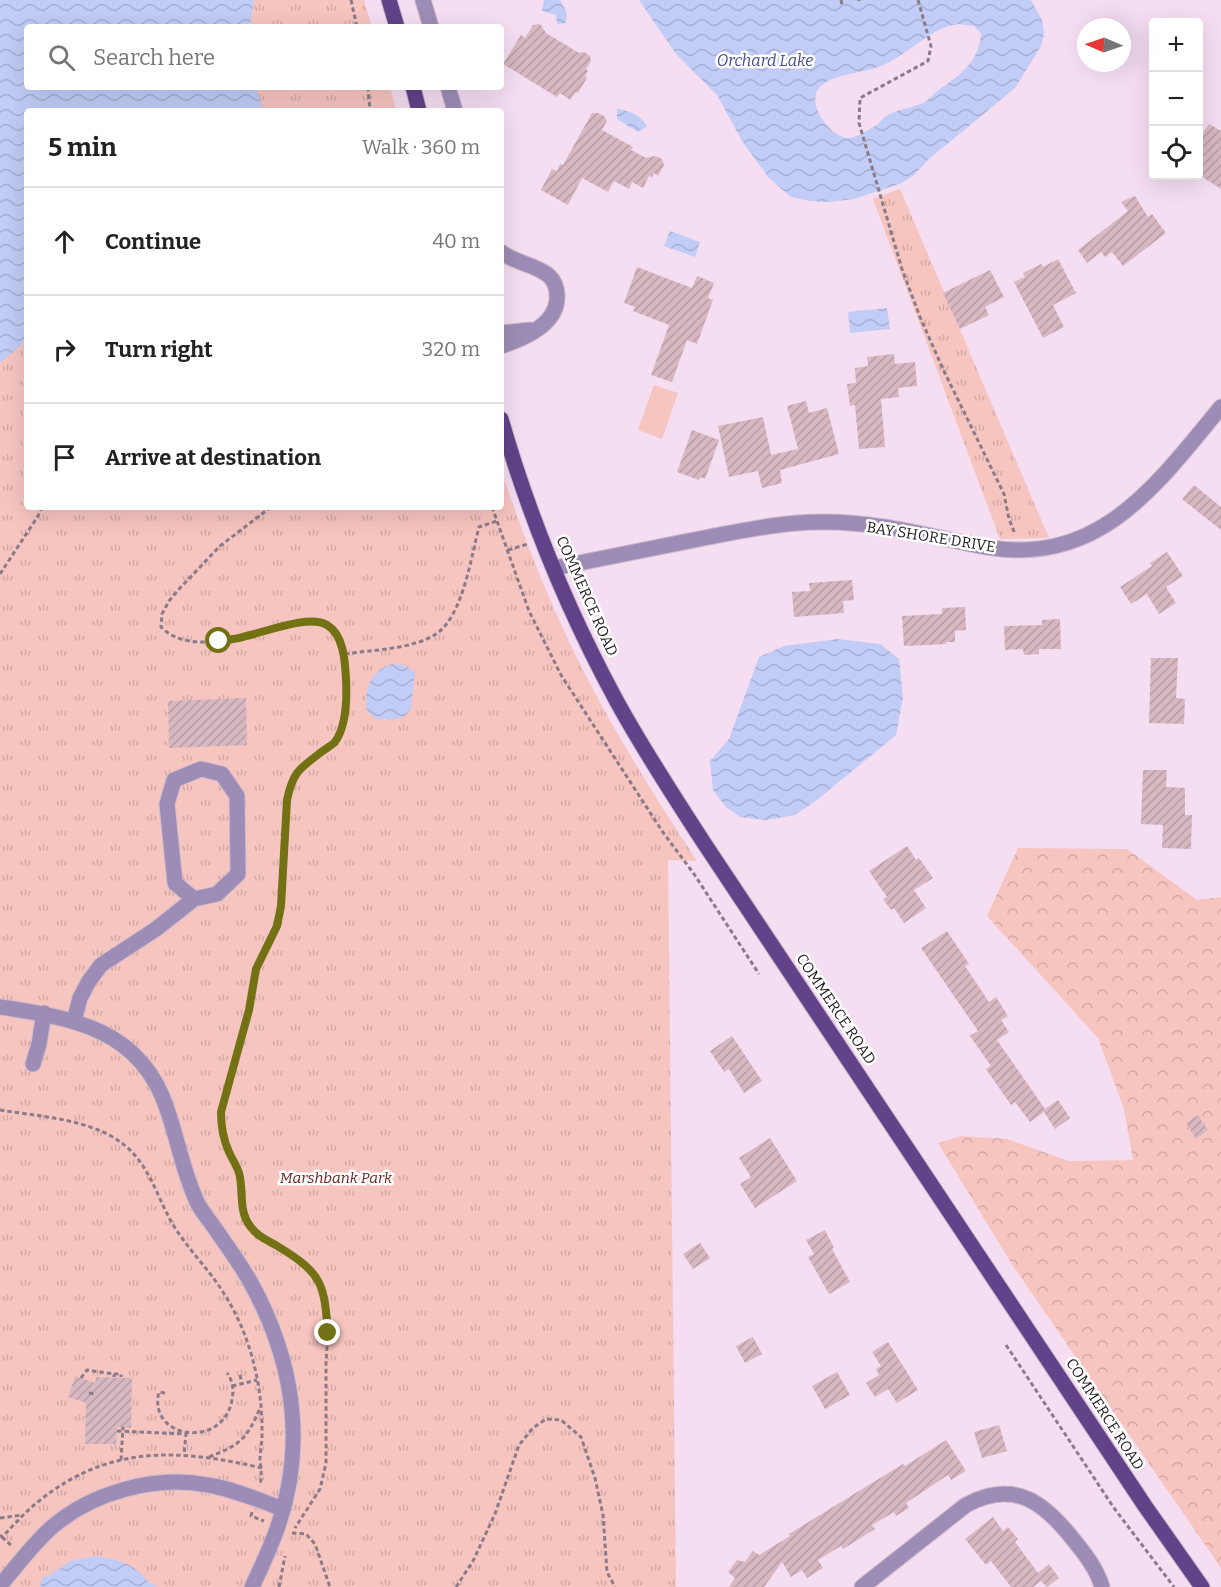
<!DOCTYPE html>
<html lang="en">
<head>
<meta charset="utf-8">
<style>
  :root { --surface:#fff; --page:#f2f2f2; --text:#222; --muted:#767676; --line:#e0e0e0 }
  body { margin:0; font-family:Bitter,serif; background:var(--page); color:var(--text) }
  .controls { position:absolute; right:18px; top:18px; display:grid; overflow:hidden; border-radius:6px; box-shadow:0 6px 24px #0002 }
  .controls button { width:54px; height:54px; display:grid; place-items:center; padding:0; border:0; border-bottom:2px solid var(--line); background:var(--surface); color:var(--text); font:30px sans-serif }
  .compass { position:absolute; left:1077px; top:18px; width:54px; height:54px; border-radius:50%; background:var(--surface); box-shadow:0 6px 24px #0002; rotate:272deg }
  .stop { position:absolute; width:18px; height:18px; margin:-14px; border:4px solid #727114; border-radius:50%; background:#fff }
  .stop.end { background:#727114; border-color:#fff; box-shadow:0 2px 6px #0008 }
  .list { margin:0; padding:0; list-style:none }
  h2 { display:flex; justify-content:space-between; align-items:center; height:78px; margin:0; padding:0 24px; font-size:26px }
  h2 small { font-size:20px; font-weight:400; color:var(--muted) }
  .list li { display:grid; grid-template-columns:39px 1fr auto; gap:18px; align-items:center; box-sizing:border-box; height:108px; padding:0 24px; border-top:2px solid var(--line) }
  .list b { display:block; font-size:22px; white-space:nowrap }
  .list em { font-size:20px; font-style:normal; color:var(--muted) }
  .icon { flex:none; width:33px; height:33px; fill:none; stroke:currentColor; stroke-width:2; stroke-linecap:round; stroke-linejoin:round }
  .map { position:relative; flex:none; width:1221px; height:1587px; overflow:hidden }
  .search { position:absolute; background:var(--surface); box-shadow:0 6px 24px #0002; left:24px; top:24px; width:480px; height:66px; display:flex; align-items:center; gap:15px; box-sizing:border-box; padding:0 21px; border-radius:6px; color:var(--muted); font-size:22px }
  .panel { position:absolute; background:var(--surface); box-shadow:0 6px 24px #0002; left:24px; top:108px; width:480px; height:402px; border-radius:6px }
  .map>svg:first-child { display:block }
  .forest { fill:url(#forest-crowns) }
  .park { fill:url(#park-tufts) }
  .pitch { fill:#f7c5c0 }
  .water { fill:url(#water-waves); fill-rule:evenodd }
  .building { fill:url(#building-hatch) }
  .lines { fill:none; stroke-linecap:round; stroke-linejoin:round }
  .minor-casing { stroke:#cfbacc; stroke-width:17 }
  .major-casing { stroke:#cfbacc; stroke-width:17 }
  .path { stroke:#8b7b89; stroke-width:3; stroke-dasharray:4.5 3; stroke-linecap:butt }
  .minor { stroke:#9d8db6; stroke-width:15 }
  .major { stroke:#624289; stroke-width:15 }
  .route { stroke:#727114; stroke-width:8 }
  .labels { text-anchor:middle; stroke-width:5; stroke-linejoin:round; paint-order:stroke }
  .street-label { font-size:15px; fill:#211920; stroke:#fff }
  .park-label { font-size:15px; font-style:italic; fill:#6d2220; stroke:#fff }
  .water-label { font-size:16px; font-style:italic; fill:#454f90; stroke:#fff }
</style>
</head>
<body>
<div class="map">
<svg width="1221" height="1587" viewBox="0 0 1221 1587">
  <defs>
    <pattern id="forest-crowns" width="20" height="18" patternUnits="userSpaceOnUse" patternTransform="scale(1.5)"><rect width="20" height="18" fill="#f7c5c0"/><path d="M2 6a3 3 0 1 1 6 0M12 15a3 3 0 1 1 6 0" fill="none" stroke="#d3a9a5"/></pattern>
    <pattern id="park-tufts" width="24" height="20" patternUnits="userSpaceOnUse" patternTransform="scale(1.5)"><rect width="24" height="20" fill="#f7c5c0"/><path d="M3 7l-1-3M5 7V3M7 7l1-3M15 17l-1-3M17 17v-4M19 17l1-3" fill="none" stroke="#d3a9a5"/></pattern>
    <pattern id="water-waves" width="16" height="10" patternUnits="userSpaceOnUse" patternTransform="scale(1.5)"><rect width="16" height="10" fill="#c1ccf7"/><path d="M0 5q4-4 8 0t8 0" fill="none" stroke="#a6afd3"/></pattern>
    <pattern id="building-hatch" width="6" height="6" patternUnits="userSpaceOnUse" patternTransform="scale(1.5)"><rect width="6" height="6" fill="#d7b8c1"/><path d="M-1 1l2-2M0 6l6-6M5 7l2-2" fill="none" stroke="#b89ea6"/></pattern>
  </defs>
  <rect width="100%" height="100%" fill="#f5ddf2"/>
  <path class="forest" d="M1018 848 1127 849 1197 900 1221 897V1568L1013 1266 938 1143 961 1136 1007 1139 1069 1161 1133 1160 1124 1109 1098 1038 987 916Z"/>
  <g class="park">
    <path d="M0 0H364L372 27H27V87H390L397 111H27V507H501V472C520 523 538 575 561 624 599 708 647 785 697 861L668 860 676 1587H0Z"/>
    <path d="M900 189 1049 538 1000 539 873 199Z"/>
  </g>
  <path class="pitch" d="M654 385 678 393 662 439 638 430Z"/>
  <g class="water">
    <path d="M0 0H254L250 27H27V87H256L264 111H27V340L0 363Z"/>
    <path d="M544 0H560L567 13 566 23 557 24 556 15 542 11Z"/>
    <path d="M639 0H1031L1042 20 1044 34 1041 46 1015 88 929 159 914 175 902 183 854 199 829 202 810 201 791 197 769 178 742 141 717 95 676 54ZM958 24 974 26 981 33C980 62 959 76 937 91 932 95 928 100 923 103 912 108 898 109 888 115 884 117 881 121 878 124 874 127 855 138 850 138 831 140 802 100 822 85 838 73 860 74 878 67 907 57 928 28 958 24Z"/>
    <path d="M617 109C631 111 640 115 647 126L638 132 617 119Z"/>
    <path d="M670 231 700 242 695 257 664 246Z"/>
    <path d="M887 308 890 329 850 333 848 312Z"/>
    <path d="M838 639 880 644 899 659 903 698 896 735 817 800 795 815 766 820 740 817 726 807 713 790 710 761 729 739 759 657 784 646Z"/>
    <path d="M392 664 404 665 415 672 411 709 405 716 391 720 374 718 366 709C365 688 370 671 392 664Z"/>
    <path d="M95 1556C108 1558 121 1560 132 1567 144 1574 145 1583 160 1587H40L43 1577 50 1575 70 1561Z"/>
  </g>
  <g class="building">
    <path d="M540 24 546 33 579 53 584 52 590 56 591 61 586 69 588 71 585 76 587 78 578 93 576 92 570 100 560 93 557 97 503 64 521 35 525 38 533 25Z"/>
    <path d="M592 113H598L604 116 607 121 602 130 633 147 631 150 646 158 655 156 662 159 664 165 658 176 654 173 652 177 649 176 643 188 632 182 629 189 614 181 608 192 582 178 568 205 541 190 552 169 557 171 560 164 563 165Z"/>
    <path d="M1209 124 1221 131V189L1198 174V140Z"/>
    <path d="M1135 196 1148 217 1152 214 1166 233 1123 266 1112 252 1105 257 1101 252 1087 263 1078 250 1128 211 1121 202Z"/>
    <path d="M1058 259 1076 293 1053 305 1064 327 1043 338 1014 282 1025 277 1023 273 1041 264 1043 267Z"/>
    <path d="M637 267 692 288 697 276 714 283 708 298 713 300 697 344 687 340 672 382 651 375 669 325 633 311 635 307 624 303Z"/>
    <path d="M990 270 1004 297 985 307 989 315 960 329 943 293Z"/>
    <path d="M894 354 895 364 915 362 917 386 898 388 899 397 881 399 885 447 859 449 855 405 850 406 847 384 856 383 855 368 868 366 867 357Z"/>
    <path d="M806 401 809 413 827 408 839 454 780 470 782 483 762 488 758 471 729 477 718 426 763 417 771 455 798 449 787 406Z"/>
    <path d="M692 430 719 440 705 479 700 477 699 480 677 472Z"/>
    <path d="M1194 485 1221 507V530L1182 499Z"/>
    <path d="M1167 552 1183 576 1166 587 1176 603 1159 614 1147 594 1131 604 1120 587 1152 566 1150 563Z"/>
    <path d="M852 580 854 600 843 601 844 613 794 617 792 592 810 591 809 583Z"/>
    <path d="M965 607 966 630 955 631V642H946V644L904 646 902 616 942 614V608Z"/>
    <path d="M1060 619 1061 649H1039V654L1024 655 1023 649 1005 650 1004 626 1042 625V620Z"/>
    <path d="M1151 658H1178L1176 698 1185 699 1184 724 1149 723Z"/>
    <path d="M246 698 247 745 169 748 168 701Z"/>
    <path d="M1143 770H1167L1166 787 1185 788V815H1192L1191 849 1162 848 1163 825 1141 824Z"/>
    <path d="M907 846 916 860 919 858 933 878 914 890 926 908 904 923 894 908 891 910 883 899 887 897 869 871Z"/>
    <path d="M947 931 969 964 965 966 989 1002 996 997 1008 1016 1001 1020 1009 1032 997 1040 1045 1109 1058 1100 1070 1118 1055 1129 1044 1112 1030 1122 1015 1102 1011 1105 986 1069 991 1066 970 1036 978 1031 921 948Z"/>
    <path d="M732 1036 762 1081 744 1093 729 1069 724 1072 710 1051Z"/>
    <path d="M1198 1115 1208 1130 1196 1139 1186 1123Z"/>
    <path d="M770 1138 797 1181 755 1208 740 1184 751 1177 739 1158Z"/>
    <path d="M825 1230 834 1248 832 1249 850 1282 829 1294 808 1257 814 1254 806 1240Z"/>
    <path d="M700 1243 710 1258 693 1269 683 1254Z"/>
    <path d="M753 1337 762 1354 745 1363 736 1346Z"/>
    <path d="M888 1342 918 1390 897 1403 888 1389 875 1397 866 1383 879 1375 876 1369 881 1366 872 1352Z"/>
    <path d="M837 1372 850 1395 825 1409 812 1386Z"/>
    <path d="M75 1376 95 1383 96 1377 132 1378 131 1428 117 1427 116 1444H85L86 1403 68 1397Z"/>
    <path d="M999 1425 1007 1451 982 1458 974 1432Z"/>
    <path d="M946 1440 966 1471 951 1480 948 1475 906 1503 909 1508 896 1516 894 1512 872 1525 875 1529 843 1549 841 1546 818 1560 823 1568 807 1578 802 1570 791 1577 782 1562 764 1587H729L735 1578 728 1572 737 1560 745 1562 753 1551 759 1555 790 1536 789 1534 903 1464 905 1466Z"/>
    <path d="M993 1517 1003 1531 1008 1527 1018 1539 1015 1542 1038 1573 1049 1564 1059 1578 1047 1587 1041 1581 1033 1587H1011L991 1561 986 1565 965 1539Z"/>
  </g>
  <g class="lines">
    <defs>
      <g id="minor">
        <path d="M423 0 431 27"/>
        <path d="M448 87 455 111"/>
        <path d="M501 252C515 263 534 264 548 275 554 280 557 288 557 296 558 324 523 339 501 346"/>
        <path d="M501 333 530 330"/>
        <path d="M554 568C605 558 657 547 709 537 746 530 783 522 821 522 877 521 931 537 986 547 1100 567 1157 484 1221 407"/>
        <path d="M0 1007C73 1018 141 1029 167 1109 178 1140 183 1173 198 1204 203 1213 210 1221 216 1230 228 1247 241 1265 251 1283 293 1360 307 1444 277 1529 270 1548 261 1568 252 1587"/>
        <path d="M74 1021 80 998 89 981 101 965 156 929 194 899 217 894 238 874 237 796 222 774 201 769 174 780 167 804 175 883 194 899"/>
        <path d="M33 1064 39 1044 44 1013"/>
        <path d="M3 1582C19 1563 34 1543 52 1527 93 1492 155 1475 208 1485 233 1489 259 1500 283 1509"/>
        <path d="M862 1587 966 1505C1016 1478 1046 1504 1076 1543 1086 1555 1098 1572 1102 1587"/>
      </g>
      <g id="major">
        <path d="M389 0 397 27"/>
        <path d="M413 87 419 111"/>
        <path d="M501 419C529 516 567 609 615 698 642 748 673 795 704 843L1145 1506 1202 1587"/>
      </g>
    </defs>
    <use href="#minor" class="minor-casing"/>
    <use href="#major" class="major-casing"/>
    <g class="path">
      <path d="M351 0 357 27"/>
      <path d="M841 0 842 5"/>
      <path d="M859 0V1"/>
      <path d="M918 0 931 46 928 61 860 98 859 123 902 269 920 317 942 367 1004 494 1009 519 1015 534"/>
      <path d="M368 87 370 111"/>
      <path d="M271 507 220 546 180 588 169 601 162 614 161 627C204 670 301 605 328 625 333 629 336 636 338 640 341 646 345 651 345 657 347 680 349 724 334 742 331 746 324 750 320 753 298 770 293 772 287 800L281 906 277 926 256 969 249 1010 221 1112V1127L228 1150 239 1172 243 1210 249 1225 264 1241 274 1244 305 1264 316 1275 325 1298 328 1333 326 1361V1463L320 1489 295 1528"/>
      <path d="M492 507 529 611 561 675 662 831 694 874 759 974"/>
      <path d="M508 550 528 544"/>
      <path d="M0 574 38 516 42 507"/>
      <path d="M345 654C371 650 414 649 436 634 463 616 471 557 479 527L497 521"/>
      <path d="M0 1110C36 1116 78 1118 111 1136 148 1157 153 1189 172 1223 186 1247 206 1266 221 1289 250 1332 263 1385 262 1436 262 1444 260 1452 260 1459 261 1469 262 1475 260 1486"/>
      <path d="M1006 1345 1114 1508 1174 1587"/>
      <path d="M114 1374H121V1377"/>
      <path d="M240 1375 242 1383"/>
      <path d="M81 1378 87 1370 114 1374V1377"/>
      <path d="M232 1386 257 1380"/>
      <path d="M89 1393 95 1394"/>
      <path d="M165 1393 159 1392C147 1439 223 1450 232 1400 234 1390 233 1381 227 1373"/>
      <path d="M117 1431 186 1434 184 1454"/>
      <path d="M209 1457C240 1445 247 1439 260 1408"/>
      <path d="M121 1460 123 1427"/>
      <path d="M252 1512 251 1516 264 1521"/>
      <path d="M0 1518 22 1515"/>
      <path d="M292 1533 306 1534 315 1544 330 1587"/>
      <path d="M0 1535 2 1537C14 1525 25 1512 39 1501 110 1444 179 1449 262 1468"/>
      <path d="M2 1537 12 1546"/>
      <path d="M279 1587 285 1556"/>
      <path d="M456 1587 473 1561 495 1514 519 1445 533 1428 546 1419 561 1420 581 1437 595 1478 603 1515 607 1572 615 1587"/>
    </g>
    <use href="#minor" class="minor"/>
    <use href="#major" class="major"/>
  </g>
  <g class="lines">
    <path class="route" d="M219 641C228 640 238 639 246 636 266 632 309 614 327 625 344 635 345 662 346 679 347 698 347 725 335 742 331 746 325 749 320 753 299 769 293 772 287 800L281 906 277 926 256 969 249 1010 221 1112C221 1126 223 1139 229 1152 232 1159 237 1166 239 1173 244 1191 238 1210 250 1226 259 1238 268 1240 279 1247 323 1274 324 1284 328 1333"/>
  </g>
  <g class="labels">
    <g class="street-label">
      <text transform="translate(931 537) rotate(9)" y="5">BAY SHORE DRIVE</text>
      <text transform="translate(587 596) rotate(66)" y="5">COMMERCE ROAD</text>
      <text transform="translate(836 1009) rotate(56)" y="5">COMMERCE ROAD</text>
      <text transform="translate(1105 1414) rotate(57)" y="5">COMMERCE ROAD</text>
    </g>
    <g class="park-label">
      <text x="336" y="1183">Marshbank Park</text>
    </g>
    <g class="water-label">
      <text x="765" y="66">Orchard Lake</text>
    </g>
  </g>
</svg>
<div class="controls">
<button>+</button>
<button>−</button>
<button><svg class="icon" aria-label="locate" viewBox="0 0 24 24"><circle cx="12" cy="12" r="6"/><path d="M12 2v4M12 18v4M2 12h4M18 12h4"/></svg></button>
</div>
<svg class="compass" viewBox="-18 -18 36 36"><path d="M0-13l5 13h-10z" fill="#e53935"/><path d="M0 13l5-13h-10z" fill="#767676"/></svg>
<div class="stop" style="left:219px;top:641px"></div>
<div class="stop end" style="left:328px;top:1333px"></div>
<div class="search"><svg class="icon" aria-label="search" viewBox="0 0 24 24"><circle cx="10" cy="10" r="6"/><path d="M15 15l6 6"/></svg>Search here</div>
<section class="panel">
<h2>5 min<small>Walk · 360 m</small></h2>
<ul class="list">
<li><svg class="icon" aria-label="ahead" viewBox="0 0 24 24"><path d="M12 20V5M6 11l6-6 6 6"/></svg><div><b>Continue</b></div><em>40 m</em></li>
<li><svg class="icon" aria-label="right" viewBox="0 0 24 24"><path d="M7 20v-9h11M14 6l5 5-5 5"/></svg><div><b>Turn right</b></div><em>320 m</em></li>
<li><svg class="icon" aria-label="arrive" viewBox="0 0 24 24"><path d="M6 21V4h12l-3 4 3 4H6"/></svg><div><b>Arrive at destination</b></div></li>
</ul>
</section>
</div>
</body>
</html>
